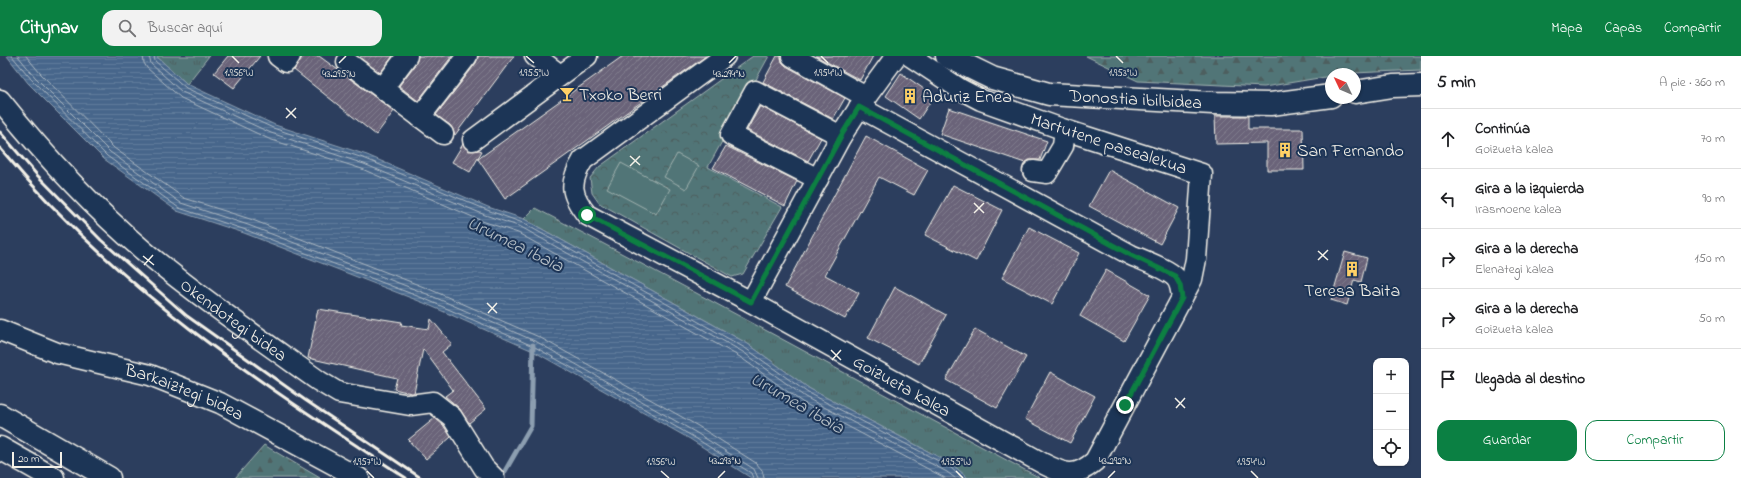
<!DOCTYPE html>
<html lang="es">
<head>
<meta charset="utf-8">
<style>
  :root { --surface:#fff; --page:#f2f2f2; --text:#202124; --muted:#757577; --line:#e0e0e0; --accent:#0b8043 }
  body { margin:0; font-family:"Indie Flower",sans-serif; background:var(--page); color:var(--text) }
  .controls { position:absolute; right:12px; bottom:12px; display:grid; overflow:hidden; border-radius:8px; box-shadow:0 1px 3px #0004 }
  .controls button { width:36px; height:36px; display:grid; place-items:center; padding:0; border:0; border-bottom:1px solid var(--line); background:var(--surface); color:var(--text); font:20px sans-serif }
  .compass { position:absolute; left:1325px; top:12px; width:36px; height:36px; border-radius:50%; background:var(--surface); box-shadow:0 1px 3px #0004; rotate:314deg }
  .scale { position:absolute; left:12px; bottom:10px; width:50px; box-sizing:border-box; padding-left:4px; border:2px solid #f4f1e8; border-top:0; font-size:11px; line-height:14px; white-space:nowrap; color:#f4f1e8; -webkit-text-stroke:3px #1d3557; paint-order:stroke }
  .stop { position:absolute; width:12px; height:12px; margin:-9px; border:3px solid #0b8043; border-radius:50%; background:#fff }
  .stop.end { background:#0b8043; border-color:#fff; box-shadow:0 1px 4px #0008 }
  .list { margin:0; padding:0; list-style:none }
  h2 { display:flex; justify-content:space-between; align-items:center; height:52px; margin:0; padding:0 16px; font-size:17px }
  h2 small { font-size:13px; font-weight:400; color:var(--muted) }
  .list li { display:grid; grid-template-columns:26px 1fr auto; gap:12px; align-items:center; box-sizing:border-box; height:60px; padding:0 16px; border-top:1px solid var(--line) }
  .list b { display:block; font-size:15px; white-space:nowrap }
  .list p { margin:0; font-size:13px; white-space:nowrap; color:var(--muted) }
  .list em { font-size:13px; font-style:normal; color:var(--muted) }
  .actions { display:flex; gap:8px; padding:12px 16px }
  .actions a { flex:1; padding:9px 0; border:1px solid var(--accent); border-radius:12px; text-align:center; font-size:14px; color:var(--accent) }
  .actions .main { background:var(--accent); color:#fff }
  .icon { flex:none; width:22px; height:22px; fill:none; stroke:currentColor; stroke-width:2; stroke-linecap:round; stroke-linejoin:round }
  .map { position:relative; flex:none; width:1421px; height:422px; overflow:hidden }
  header { display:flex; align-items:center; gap:24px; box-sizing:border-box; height:56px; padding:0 20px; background:var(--accent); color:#fff }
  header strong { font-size:19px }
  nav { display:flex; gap:22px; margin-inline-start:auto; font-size:14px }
  .search { width:280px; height:36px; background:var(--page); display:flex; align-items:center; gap:10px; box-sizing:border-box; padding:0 14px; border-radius:12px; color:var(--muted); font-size:15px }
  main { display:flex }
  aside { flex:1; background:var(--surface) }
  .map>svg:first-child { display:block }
  .grass { fill:url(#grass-tufts); stroke:#a2b3b0 }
  .forest { fill:url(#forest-firs); stroke:#a2b3b0 }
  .park { fill:url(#park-crowns); stroke:#a2b3b0 }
  .garden { fill:#517577; stroke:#a2b3b0 }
  .water { fill:url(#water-rules); stroke:#8c9eb0 }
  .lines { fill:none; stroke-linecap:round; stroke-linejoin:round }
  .shore { stroke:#aeb9c3; stroke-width:1 }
  .stream { stroke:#8c9eb0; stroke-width:5 }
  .building { fill:url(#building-hatch); stroke:#f4f1e8 }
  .minor-casing { stroke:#f4f1e8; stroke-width:23 }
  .major-casing { stroke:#f4f1e8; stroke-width:25 }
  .highway-casing { stroke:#f4f1e8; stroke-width:25 }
  .minor { stroke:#1d3557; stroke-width:20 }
  .major { stroke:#1d3557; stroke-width:22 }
  .highway { stroke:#1d3557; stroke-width:22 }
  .rail { stroke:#f4f1e8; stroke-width:3 }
  .route { stroke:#0b8043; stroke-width:5 }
  .ticks { fill:none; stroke:#f4f1e8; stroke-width:1.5 }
  .labels { text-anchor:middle; stroke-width:4; stroke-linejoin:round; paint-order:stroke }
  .poi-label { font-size:18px; fill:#f4f1e8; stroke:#1d3557; text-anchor:start }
  .street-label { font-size:18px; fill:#f4f1e8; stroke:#1d3557 }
  .water-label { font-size:19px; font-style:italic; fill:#b7c0c7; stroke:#1d3557 }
  .ticks-label { font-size:10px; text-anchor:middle; fill:#f4f1e8; stroke:#1d3557; stroke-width:4; stroke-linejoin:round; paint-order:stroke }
</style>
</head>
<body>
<header>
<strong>Citynav</strong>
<div class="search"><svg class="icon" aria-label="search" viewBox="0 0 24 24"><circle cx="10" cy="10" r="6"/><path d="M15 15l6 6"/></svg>Buscar aquí</div>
<nav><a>Mapa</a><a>Capas</a><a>Compartir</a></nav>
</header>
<main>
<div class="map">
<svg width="1421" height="422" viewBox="0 0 1421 422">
  <defs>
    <pattern id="grass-tufts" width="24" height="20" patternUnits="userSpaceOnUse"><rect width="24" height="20" fill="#517577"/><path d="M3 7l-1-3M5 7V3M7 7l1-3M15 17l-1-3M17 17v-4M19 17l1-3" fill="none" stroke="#4d5e5e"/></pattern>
    <pattern id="forest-firs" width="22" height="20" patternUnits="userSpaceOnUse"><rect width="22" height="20" fill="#517577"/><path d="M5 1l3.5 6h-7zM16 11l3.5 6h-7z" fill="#4d5e5e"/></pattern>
    <pattern id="park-crowns" width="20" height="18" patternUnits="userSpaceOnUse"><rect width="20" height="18" fill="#517577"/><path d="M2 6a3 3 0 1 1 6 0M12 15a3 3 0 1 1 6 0" fill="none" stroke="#4d5e5e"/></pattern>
    <pattern id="water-rules" width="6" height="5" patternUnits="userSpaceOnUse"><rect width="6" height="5" fill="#46668b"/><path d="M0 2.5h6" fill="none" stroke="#617c9b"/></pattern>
    <pattern id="building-hatch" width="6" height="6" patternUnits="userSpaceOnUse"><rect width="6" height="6" fill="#6a6479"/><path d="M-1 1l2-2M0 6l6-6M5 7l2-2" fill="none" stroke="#807b8c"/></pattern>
  </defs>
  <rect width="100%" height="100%" fill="#2c3e5e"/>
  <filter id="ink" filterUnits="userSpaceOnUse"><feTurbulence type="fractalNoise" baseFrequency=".025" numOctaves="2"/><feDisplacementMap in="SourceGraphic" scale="8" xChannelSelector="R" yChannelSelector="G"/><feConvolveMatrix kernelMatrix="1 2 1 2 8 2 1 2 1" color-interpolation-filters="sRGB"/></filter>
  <g filter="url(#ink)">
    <g class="grass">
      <path d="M156 0H209L187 28Z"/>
      <path d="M535 152C705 240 871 332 1040 422H968L952 408 810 333 748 288 524 163Z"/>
    </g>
    <g class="forest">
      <path d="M1086 0H1421V14L1331 18V20L1264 31 1138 25Z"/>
      <path d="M264 389 320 422H235Z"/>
    </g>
    <path class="park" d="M753 0H769L708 111 782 151 743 218 732 221 599 147 592 137 590 122 599 111Z"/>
    <g class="garden">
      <path d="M677 98 699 110 686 133 664 121Z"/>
      <path d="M621 107 670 133 656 158 607 132Z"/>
    </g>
    <path class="water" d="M7 0H156L187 28 275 69 367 99 488 151 524 163 748 288 810 333 952 408 968 422H751L690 383 533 295 424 247 244 177 177 155 104 103 28 27Z"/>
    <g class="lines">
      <g class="shore">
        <path d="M12 0 32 24 107 100 179 152 246 174 425 243 535 291 692 380 751 417 753 422"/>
        <path d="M18 0 35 21 110 96 181 147 248 169 427 238 537 286 695 376 754 413 758 422"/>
        <path d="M26 0 40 17 114 92 184 142 250 163 429 233 539 281 698 370 756 407 762 414 764 422"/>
        <path d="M143 0 144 7 147 12 181 42 269 83 362 113 482 165 518 177 740 301 802 346 945 422"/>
        <path d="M149 0 151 8 182 36 271 77 364 108 485 159 521 171 743 296 805 341 947 416 955 422"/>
        <path d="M154 0 155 5 186 32 273 72 366 103 487 154 523 167 745 292 808 337 950 411 962 422"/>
      </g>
      <path class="stream" d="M501 422 531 370 533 289"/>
    </g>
    <g class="building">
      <path d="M228 0H260L234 32 214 17Z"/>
      <path d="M303 0H319L394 55 376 79 294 14Z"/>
      <path d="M361 0H393L380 17 360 2Z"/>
      <path d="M418 0H452L418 45 399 30 416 7Z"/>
      <path d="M478 0H514L455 79 450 69 436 59 476 7Z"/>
      <path d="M623 0H706L505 143 478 103Z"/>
      <path d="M777 0H781L782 6 786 10 845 42 833 63 763 26Z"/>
      <path d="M816 0H873L860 24Z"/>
      <path d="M901 17 934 40 919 63 886 40Z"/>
      <path d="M760 50 821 82 808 105 747 74Z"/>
      <path d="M949 52 1047 85 1040 104H1029L1025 107 940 78Z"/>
      <path d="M1215 60H1248V73H1303L1304 114H1267V87L1216 88Z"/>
      <path d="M866 80 928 114 914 139 879 121 825 219 859 237 845 263 785 231Z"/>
      <path d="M463 88 469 95 479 94 482 95 470 116 452 106Z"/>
      <path d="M726 90 797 125 785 150 713 112Z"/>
      <path d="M1109 114 1179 152 1160 188 1089 150Z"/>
      <path d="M953 129 1002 154 976 205 925 179Z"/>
      <path d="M1029 171 1079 197 1052 248 1002 222Z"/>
      <path d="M1345 196 1367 202 1361 226 1354 224 1347 249 1331 244Z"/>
      <path d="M1106 214 1150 239 1124 285 1080 260Z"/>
      <path d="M895 231 946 259 919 308 868 282Z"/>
      <path d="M318 253 402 266 401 269 429 273 431 263 452 288 442 296 486 353 469 367 459 352 445 340 453 334 423 293 414 337H411L394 333 397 322 308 302Z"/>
      <path d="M975 273 1026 301 997 352 946 324Z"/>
      <path d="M1050 316 1095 340 1070 387 1025 363Z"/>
      <path d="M435 362 443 369 451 381 426 403 408 384Z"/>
    </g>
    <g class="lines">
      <defs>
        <g id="minor">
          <path d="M278 0 286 6 290 0"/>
          <path d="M535 0 560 19"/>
          <path id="s1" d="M725 0 583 104C569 127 570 138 587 159L751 246 1044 408C1066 419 1075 422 1095 405L1192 223 1196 203 1202 118 1065 74 981 44 960 33 910 0"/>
          <path d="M792 0 866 41"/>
          <path d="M347 6 443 78"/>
          <path d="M383 32 407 0"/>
          <path id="s2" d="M0 44C44 99 91 150 144 195 199 241 260 283 319 325L339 337 410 349 433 346 452 361 484 412 494 422"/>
          <path d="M859 51 1131 199C1142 204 1168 213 1176 222 1181 228 1181 235 1182 242"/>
          <path d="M420 61 467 0"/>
          <path d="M473 84 587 0"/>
          <path d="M1033 115 1047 117 1063 90 1065 74"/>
          <path d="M818 123 731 79 755 35 841 80"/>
          <path d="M751 246 841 80 866 41 896 0"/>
          <path id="s3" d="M0 274 57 297 150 319 220 347 359 422"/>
        </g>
        <g id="major">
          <path id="s4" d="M947 0 992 22 1049 38 1213 47 1271 48 1331 40"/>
          <path d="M1355 36 1393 30 1421 29"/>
        </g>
        <g id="highway">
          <path d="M0 359 109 422"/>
          <path d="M0 392 53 422"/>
        </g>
      </defs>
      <use href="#minor" class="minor-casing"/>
      <use href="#major" class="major-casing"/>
      <use href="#highway" class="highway-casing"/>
      <use href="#minor" class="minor"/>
      <use href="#major" class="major"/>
      <use href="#highway" class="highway"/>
      <g class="rail">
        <path d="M0 76 37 119 101 184 187 260 305 344 421 422"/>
        <path d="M0 92C116 232 255 324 406 422"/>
      </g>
    </g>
  </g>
  <g class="lines" filter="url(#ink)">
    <path class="route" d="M587 159 751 246 841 80 859 51 1131 199 1175 220 1180 229 1182 242 1125 349"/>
  </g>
  <path class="ticks" d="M232 0 239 7M526 0 534 7M821 0 828 7M1116 0 1123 7M339 7 346 0M729 7 736 0M286 52 296 62M286 62 296 52M630 100 640 109M630 110 640 100M974 147 984 157M974 157 984 147M1318 195 1328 204M143 200 154 209M1318 204 1328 194M144 209 153 199M487 247 497 257M488 257 497 247M831 294 841 304M832 304 841 294M1175 342 1185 352M1176 352 1185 342M367 415 374 422M661 415 669 422M956 415 963 422M1251 415 1258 422M718 422 725 415M1108 422 1115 415"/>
  <defs>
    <symbol id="bar-bare" viewBox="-9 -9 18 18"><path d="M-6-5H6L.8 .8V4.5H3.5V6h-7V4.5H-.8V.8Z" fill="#ffd166" stroke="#1d3557" stroke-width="2.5" paint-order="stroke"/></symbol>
    <symbol id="building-bare" viewBox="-9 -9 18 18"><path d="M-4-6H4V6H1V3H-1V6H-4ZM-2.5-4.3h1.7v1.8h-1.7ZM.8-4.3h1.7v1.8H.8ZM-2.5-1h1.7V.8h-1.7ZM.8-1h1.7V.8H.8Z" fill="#ffd166" stroke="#1d3557" stroke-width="2.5" paint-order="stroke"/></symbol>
  </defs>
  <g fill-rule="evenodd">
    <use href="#bar-bare" x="556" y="27" width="22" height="22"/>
    <use href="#building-bare" x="899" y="29" width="22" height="22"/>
    <use href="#building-bare" x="1274" y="83" width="22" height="22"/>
    <use href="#building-bare" x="1341" y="202" width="22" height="22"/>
  </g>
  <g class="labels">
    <g class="poi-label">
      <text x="579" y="44">Txoko Berri</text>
      <text x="922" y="46">Aduriz Enea</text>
      <text x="1297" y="100">San Fernando</text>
      <text x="1352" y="240" text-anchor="middle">Teresa Baita</text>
    </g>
    <g class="street-label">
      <text dy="6" stroke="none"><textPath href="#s4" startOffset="196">Donostia ibilbidea</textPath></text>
      <text transform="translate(1109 87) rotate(18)" y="6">Martutene pasealekua</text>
      <text dy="6" stroke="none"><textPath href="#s2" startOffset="322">Okendotegi bidea</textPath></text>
      <text dy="6" stroke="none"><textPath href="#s1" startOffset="595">Goizueta kalea</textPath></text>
      <text dy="6" stroke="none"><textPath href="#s3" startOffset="195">Barkaiztegi bidea</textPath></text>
    </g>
    <g class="water-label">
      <text transform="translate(516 187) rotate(26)" y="7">Urumea ibaia</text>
      <text transform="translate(798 346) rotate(30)" y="7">Urumea ibaia</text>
    </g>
  </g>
  <g class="ticks-label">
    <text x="239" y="20">1.956°W</text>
    <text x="534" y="20">1.955°W</text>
    <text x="828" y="20">1.954°W</text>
    <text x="1123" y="20">1.953°W</text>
    <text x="339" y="21">43.295°N</text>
    <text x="729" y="21">43.294°N</text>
    <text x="725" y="408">43.293°N</text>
    <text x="1115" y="408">43.292°N</text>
    <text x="367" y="409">1.957°W</text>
    <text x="661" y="409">1.956°W</text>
    <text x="956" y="409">1.955°W</text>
    <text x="1251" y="409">1.954°W</text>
  </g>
</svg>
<div class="controls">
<button>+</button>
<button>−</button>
<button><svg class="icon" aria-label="locate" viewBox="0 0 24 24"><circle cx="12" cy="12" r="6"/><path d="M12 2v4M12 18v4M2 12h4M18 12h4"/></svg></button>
</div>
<svg class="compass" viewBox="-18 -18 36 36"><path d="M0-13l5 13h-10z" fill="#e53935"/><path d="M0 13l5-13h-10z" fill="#757577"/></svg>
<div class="scale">20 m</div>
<div class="stop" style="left:587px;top:159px"></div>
<div class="stop end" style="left:1125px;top:349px"></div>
</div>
<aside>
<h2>5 min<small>A pie · 360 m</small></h2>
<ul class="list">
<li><svg class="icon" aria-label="ahead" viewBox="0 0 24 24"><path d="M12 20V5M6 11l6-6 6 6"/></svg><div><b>Continúa</b><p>Goizueta kalea</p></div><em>70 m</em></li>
<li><svg class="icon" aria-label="left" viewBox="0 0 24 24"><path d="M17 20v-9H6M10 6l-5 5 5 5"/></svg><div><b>Gira a la izquierda</b><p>Irasmoene kalea</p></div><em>90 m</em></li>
<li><svg class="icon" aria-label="right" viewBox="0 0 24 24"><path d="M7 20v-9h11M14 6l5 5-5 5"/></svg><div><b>Gira a la derecha</b><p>Elenategi kalea</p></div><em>150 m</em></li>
<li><svg class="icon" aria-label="right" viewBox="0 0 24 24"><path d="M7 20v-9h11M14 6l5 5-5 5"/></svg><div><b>Gira a la derecha</b><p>Goizueta kalea</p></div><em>50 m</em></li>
<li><svg class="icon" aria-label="arrive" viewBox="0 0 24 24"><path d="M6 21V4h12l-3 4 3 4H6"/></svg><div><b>Llegada al destino</b></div></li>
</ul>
<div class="actions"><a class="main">Guardar</a><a>Compartir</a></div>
</aside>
</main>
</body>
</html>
